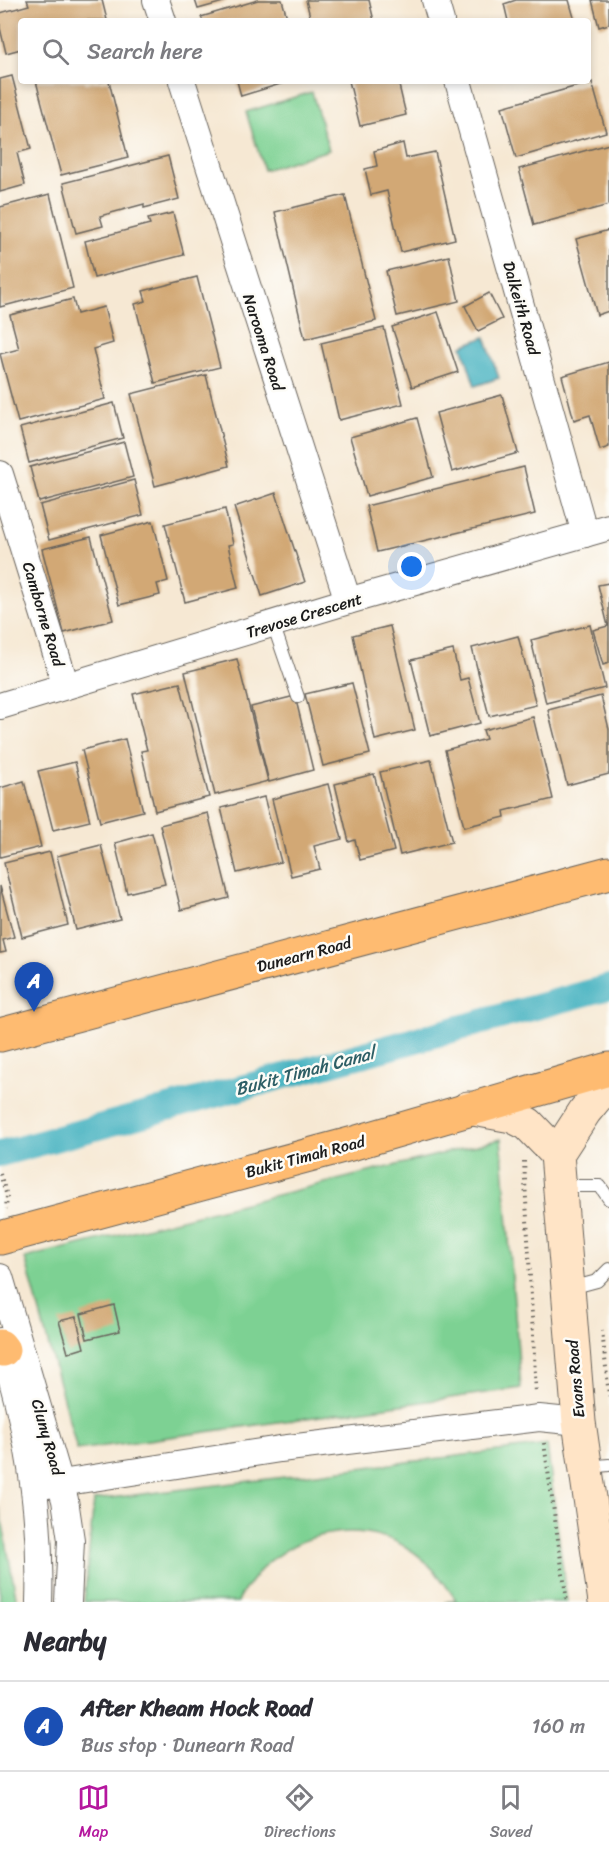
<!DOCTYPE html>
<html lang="en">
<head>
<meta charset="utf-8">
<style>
  :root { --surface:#fff; --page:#f7f7f7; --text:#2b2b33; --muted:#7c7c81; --line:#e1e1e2; --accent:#b5179e }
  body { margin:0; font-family:Sriracha,sans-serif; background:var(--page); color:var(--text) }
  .you { position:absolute; left:412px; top:567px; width:21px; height:21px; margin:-15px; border:4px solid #fff; border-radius:50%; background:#1a73e8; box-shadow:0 0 0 9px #1a73e833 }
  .badge { display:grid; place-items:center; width:39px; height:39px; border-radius:50%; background:var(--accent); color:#fff; font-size:20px; font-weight:700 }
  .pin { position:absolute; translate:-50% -50px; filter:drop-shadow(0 2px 3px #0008) }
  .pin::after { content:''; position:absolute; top:32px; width:21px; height:18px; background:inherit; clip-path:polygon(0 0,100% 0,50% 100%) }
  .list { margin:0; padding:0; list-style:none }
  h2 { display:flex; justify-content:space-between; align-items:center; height:78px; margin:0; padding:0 24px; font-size:26px }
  h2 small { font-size:20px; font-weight:400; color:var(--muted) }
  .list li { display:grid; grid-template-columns:39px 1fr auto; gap:18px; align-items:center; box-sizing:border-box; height:90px; padding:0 24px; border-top:2px solid var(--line) }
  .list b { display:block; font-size:22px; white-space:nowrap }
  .list p { margin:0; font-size:20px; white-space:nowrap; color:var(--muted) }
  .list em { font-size:20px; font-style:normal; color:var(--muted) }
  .icon { flex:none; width:33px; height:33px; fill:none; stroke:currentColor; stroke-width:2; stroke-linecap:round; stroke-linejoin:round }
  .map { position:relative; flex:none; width:609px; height:1602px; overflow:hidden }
  .search { position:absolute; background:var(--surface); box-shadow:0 3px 9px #0003; left:18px; right:18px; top:18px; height:66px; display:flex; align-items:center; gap:15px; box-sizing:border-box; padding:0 21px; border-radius:6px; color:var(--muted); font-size:22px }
  .sheet { height:168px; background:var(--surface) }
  nav { display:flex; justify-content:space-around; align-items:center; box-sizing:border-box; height:84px; border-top:2px solid var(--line); background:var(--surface); font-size:16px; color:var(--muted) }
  nav a { display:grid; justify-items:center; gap:3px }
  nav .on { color:var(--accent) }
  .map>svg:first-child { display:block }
  .green { fill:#7dd193; stroke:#4c7658; stroke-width:1.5 }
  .water { fill:#43b1c0; stroke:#30666e; stroke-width:1.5 }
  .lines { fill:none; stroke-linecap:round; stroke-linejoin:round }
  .canal { stroke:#43b1c0; stroke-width:26 }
  .building { fill:#d2a874 }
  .lane-casing { stroke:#68635c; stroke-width:14 }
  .street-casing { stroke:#68635c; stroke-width:28 }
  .secondary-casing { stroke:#68635c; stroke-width:35 }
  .highway-casing { stroke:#68635c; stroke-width:35 }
  .path { stroke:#68635c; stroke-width:4; stroke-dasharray:1.5 4.5; stroke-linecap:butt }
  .lane { stroke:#fff; stroke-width:12 }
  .street { stroke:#fff; stroke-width:26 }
  .secondary { stroke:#ffe4c6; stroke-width:33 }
  .highway { stroke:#febb71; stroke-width:33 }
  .labels { text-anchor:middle; stroke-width:5; stroke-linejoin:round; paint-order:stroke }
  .street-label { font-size:16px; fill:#1c1c1c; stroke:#fdfcf7 }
  .water-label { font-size:18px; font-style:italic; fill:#2e5f66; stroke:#fdfcf7 }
</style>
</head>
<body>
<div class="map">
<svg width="609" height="1602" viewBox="0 0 609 1602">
  <rect width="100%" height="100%" fill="#fdfcf7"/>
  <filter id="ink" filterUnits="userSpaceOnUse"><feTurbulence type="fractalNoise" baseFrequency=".0167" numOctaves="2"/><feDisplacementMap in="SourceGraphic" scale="12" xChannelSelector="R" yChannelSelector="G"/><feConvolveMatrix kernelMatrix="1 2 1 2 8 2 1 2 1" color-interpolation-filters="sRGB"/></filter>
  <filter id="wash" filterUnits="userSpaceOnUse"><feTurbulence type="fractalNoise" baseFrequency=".008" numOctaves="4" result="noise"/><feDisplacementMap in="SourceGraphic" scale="24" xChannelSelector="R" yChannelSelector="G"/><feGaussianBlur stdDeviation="1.35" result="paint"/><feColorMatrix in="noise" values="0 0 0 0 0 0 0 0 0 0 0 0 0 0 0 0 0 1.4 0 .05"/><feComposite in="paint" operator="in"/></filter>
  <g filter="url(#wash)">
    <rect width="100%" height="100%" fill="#f6e8d3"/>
    <g class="green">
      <path d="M312 92 329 150 264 170 246 112Z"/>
      <path d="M501 1139 521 1388 77 1450 25 1258Z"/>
      <path d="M547 1445 567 1602H445L456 1600C442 1579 428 1560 406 1547 356 1517 287 1534 253 1579 248 1586 241 1593 238 1602H84L94 1500Z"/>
      <path d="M0 1508 17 1602H0Z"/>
    </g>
    <path class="water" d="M485 337 499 378 475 386 462 346Z"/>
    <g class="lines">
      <path class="canal" d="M0 1154 609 987"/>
    </g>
    <g id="blocks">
      <g class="building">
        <path d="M27 0H102L107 20 21 21V49L6 53 0 28V13L29 5Z"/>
        <path d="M195 0H227V1L198 9Z"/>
        <path d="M258 0H282L288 21H203L201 17Z"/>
        <path d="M306 0H369L374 21H311Z"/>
        <path d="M516 0H569L575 21H508L504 4Z"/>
        <path d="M592 0H609V24L599 27Z"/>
        <path d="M12 76 31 149 17 153 25 185 0 192V79Z"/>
        <path d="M36 81H85V83L109 81 128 158 61 175Z"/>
        <path d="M237 81H287V82L241 96Z"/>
        <path d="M349 81H398L406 115 360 126Z"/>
        <path d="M592 82 606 132 516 158 502 107Z"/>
        <path d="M403 143 406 158 435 152 455 239 401 252 387 191 371 195 365 169 377 166 374 151Z"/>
        <path d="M609 144V205L534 225 519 169Z"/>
        <path d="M168 156 179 199 144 208V204L100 216 103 226 76 233 63 183Z"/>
        <path d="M50 194 73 288 0 307V207Z"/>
        <path d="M345 195 376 321 305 339 275 212Z"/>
        <path d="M173 213 184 255 94 278 85 241 150 224 148 219Z"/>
        <path d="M609 230V311L597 315 576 239Z"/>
        <path d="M449 256 459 301 397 316 386 271Z"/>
        <path d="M197 277 220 367 155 383 135 304 146 301 143 291Z"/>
        <path d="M489 293 502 319 478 331 465 306Z"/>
        <path d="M73 299 77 314 104 307 113 343 93 349 105 399 18 422 0 354 19 349 10 315Z"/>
        <path d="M438 312 458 372 412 387 392 327Z"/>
        <path d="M384 328 403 404 339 420 321 343Z"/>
        <path d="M609 362V447L600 450 590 415 574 420 562 376Z"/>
        <path d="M206 375 229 466 155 486 131 394Z"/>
        <path d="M502 395 518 453 452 472 436 413Z"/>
        <path d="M114 403 123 438 29 463 20 428Z"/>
        <path d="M417 418 433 477 367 496 350 437Z"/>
        <path d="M124 442 133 477 39 502 30 467Z"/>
        <path d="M524 467 535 514 377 552 366 506Z"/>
        <path d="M134 480 143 515 49 540 40 505Z"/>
        <path d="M276 493 305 582 262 596 234 507Z"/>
        <path d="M225 509 233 544 228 545 238 588 185 602 165 524Z"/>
        <path d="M153 521 168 581 157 584 160 595 119 605 101 535Z"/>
        <path d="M91 537 113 620 64 633 42 549Z"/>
        <path d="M609 583V663L603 665 593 630 608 626 598 585Z"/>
        <path d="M590 625 605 688 546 703 531 640Z"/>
        <path d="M390 626 415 730 375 740 353 635Z"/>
        <path d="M518 636 536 705 489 716 472 648Z"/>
        <path d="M453 650 460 680 468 678 480 723 430 736 411 660Z"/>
        <path d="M237 659 268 781 215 795 185 672Z"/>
        <path d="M180 683 209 797 155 811 141 751 147 750 133 694Z"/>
        <path d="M352 683 370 754 323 766 305 694Z"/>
        <path d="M295 696 313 770 269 782 251 707Z"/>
        <path d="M601 696 609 729V774L567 785 548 710Z"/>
        <path d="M533 717 553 799 504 811 505 817 464 827 445 750 486 739 483 730Z"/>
        <path d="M125 739 143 811 100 822 82 750Z"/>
        <path d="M431 760 452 842 400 855 380 772Z"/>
        <path d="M75 762 90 821 53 830 38 771Z"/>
        <path d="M374 774 394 851 360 860 355 840 349 842 335 784Z"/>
        <path d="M24 781 41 847 0 857V788Z"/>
        <path d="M328 784 342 839 314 846 320 869 291 876 272 799Z"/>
        <path d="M264 797 281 862 237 873 221 808Z"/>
        <path d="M208 813 229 898 181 910 160 825Z"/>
        <path d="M152 833 165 884 127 893 115 843Z"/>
        <path d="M101 845 120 919 76 930 57 856Z"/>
        <path d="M50 852 68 925 22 937 4 863Z"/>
        <path d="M0 886 14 937 3 940 6 952 0 953Z"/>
        <path d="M114 1305 120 1331 87 1339 81 1314Z"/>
        <path d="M76 1317 84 1348 68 1353 59 1321Z"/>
      </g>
    </g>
  </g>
  <g filter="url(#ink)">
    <use href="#blocks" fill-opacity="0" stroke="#68635c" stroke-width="1.5"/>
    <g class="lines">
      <defs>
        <g id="lane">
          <path d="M273 624 298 697"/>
          <path d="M560 1186H600L609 1199"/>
          <path d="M571 1288 597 1281 609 1269"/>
          <path d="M587 1467 609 1465"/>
        </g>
        <g id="street">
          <path d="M156 0 163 21"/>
          <path d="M435 0 441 21"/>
          <path d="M182 81 348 601"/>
          <path d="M458 81 585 534"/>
          <path d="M0 474 66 686"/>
          <path d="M0 706 348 601 609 527"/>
          <path d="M0 1277 65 1500 71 1540 68 1602"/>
          <path d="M0 1341C28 1425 42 1513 39 1602"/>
          <path d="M35 1487 280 1449 539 1418 579 1422"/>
        </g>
        <g id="secondary">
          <path d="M468 1108 512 1116 528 1124 557 1154"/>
          <path d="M605 1602 579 1422 557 1154 585 1111 609 1082"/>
        </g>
        <g id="highway">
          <path d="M0 1035 609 873"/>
          <path d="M0 1238 354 1143 609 1069"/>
          <path d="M0 1346 3 1350"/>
        </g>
      </defs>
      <use href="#lane" class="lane-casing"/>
      <use href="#street" class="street-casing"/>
      <use href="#secondary" class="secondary-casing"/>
      <use href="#highway" class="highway-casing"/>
      <g class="path">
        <path d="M524 1161 536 1394"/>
        <path d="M0 1174 7 1196 6 1209"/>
        <path d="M602 1330 609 1396"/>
        <path d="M544 1443 567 1602"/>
      </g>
      <use href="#lane" class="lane"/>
      <use href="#street" class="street"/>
      <use href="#secondary" class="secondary"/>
      <use href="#highway" class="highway"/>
    </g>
  </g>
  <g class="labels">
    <g class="street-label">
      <text transform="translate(522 308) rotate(74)" y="6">Dalkeith Road</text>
      <text transform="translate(264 342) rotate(72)" y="6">Narooma Road</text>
      <text transform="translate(44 614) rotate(73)" y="6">Camborne Road</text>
      <text transform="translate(304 615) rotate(-17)" y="6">Trevose Crescent</text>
      <text transform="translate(304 954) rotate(-15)" y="6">Dunearn Road</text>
      <text transform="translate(305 1156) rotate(-15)" y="6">Bukit Timah Road</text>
      <text transform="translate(575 1379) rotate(-95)" y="6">Evans Road</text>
      <text transform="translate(48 1437) rotate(74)" y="6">Cluny Road</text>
    </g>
    <g class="water-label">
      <text transform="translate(305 1071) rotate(-15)" y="6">Bukit Timah Canal</text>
    </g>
  </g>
</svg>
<div class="you"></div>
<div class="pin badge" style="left:34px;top:1012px;background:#1a4fb4">A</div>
<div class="search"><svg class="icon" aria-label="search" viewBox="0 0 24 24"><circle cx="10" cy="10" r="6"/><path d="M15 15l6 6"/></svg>Search here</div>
</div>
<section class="sheet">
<h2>Nearby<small></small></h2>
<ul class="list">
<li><span class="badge" style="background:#1a4fb4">A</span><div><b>After Kheam Hock Road</b><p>Bus stop · Dunearn Road</p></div><em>160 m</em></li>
</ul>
</section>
<nav>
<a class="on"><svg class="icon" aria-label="map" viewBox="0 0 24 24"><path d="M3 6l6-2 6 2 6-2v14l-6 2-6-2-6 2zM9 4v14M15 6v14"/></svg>Map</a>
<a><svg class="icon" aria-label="directions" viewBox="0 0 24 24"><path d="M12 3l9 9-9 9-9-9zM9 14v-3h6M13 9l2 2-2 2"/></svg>Directions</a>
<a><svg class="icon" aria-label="saved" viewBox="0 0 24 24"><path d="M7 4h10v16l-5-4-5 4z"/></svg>Saved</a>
</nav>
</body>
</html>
